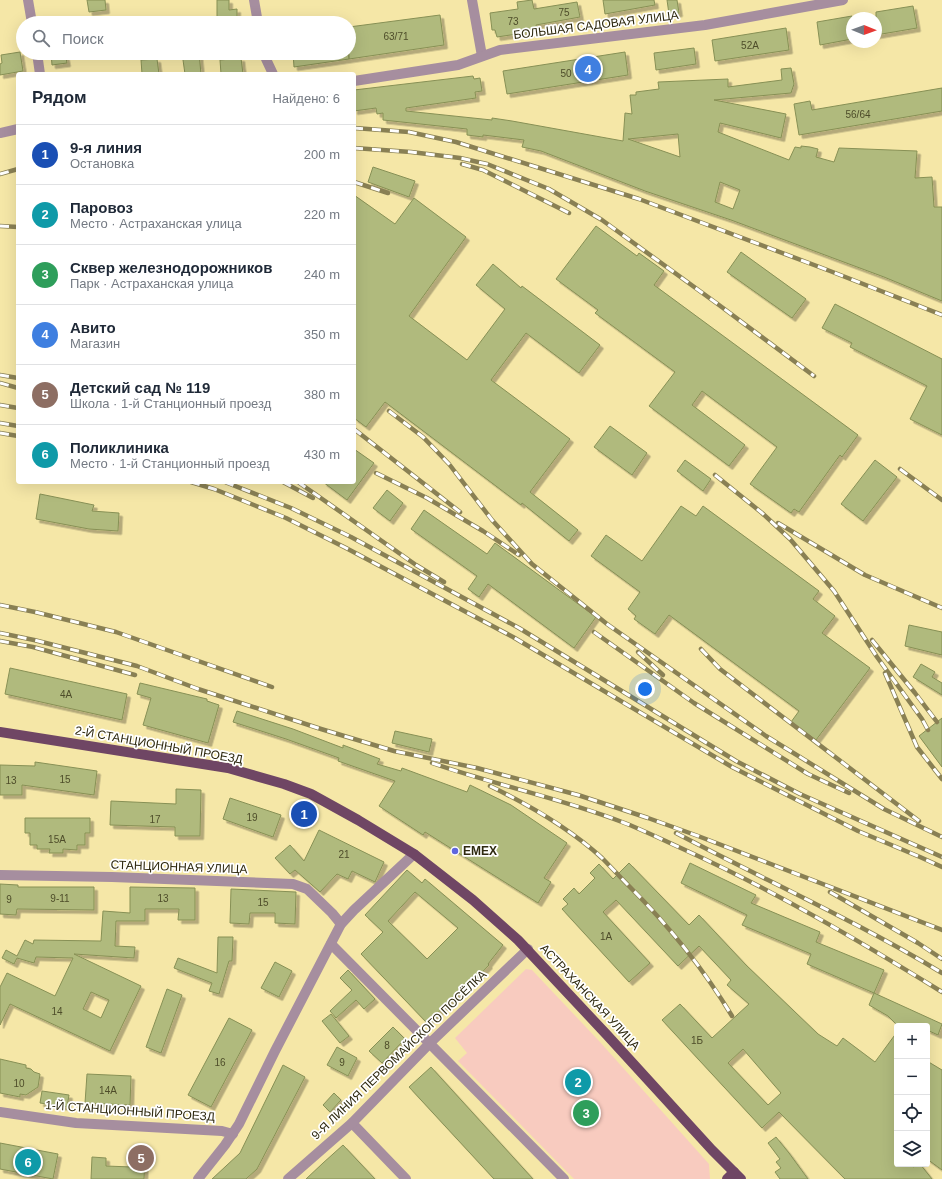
<!DOCTYPE html>
<html lang="ru">
<head>
<meta charset="utf-8">
<style>
  :root { --surface:#fff; --page:#f6f6f7; --text:#1f2937; --muted:#747a83; --line:#e0e1e3; --accent:#0f766e }
  body { margin:0; font-family:Arial,sans-serif; background:var(--page); color:var(--text) }
  .controls { position:absolute; right:12px; bottom:12px; display:grid; overflow:hidden; border-radius:4px; box-shadow:0 4px 16px #0002 }
  .controls button { width:36px; height:36px; display:grid; place-items:center; padding:0; border:0; border-bottom:1px solid var(--line); background:var(--surface); color:var(--text); font:20px sans-serif }
  .compass { position:absolute; left:846px; top:12px; width:36px; height:36px; border-radius:50%; background:var(--surface); box-shadow:0 4px 16px #0002; rotate:91deg }
  .you { position:absolute; left:645px; top:689px; width:14px; height:14px; margin:-10px; border:3px solid #fff; border-radius:50%; background:#1a73e8; box-shadow:0 0 0 6px #1a73e833 }
  .badge { display:grid; place-items:center; width:26px; height:26px; border-radius:50%; background:var(--accent); color:#fff; font-size:13px; font-weight:700 }
  .pin { position:absolute; translate:-50% -50%; border:2px solid #fff; box-shadow:0 1px 4px #0006 }
  .list { margin:0; padding:0; list-style:none }
  h2 { display:flex; justify-content:space-between; align-items:center; height:52px; margin:0; padding:0 16px; font-size:17px }
  h2 small { font-size:13px; font-weight:400; color:var(--muted) }
  .list li { display:grid; grid-template-columns:26px 1fr auto; gap:12px; align-items:center; box-sizing:border-box; height:60px; padding:0 16px; border-top:1px solid var(--line) }
  .list b { display:block; font-size:15px; white-space:nowrap }
  .list p { margin:0; font-size:13px; white-space:nowrap; color:var(--muted) }
  .list em { font-size:13px; font-style:normal; color:var(--muted) }
  .icon { flex:none; width:22px; height:22px; fill:none; stroke:currentColor; stroke-width:2; stroke-linecap:round; stroke-linejoin:round }
  .map { position:relative; flex:none; width:942px; height:1179px; overflow:hidden }
  .search { position:absolute; background:var(--surface); box-shadow:0 4px 16px #0002; left:16px; top:16px; width:340px; height:44px; display:flex; align-items:center; gap:10px; box-sizing:border-box; padding:0 14px; border-radius:22px; color:var(--muted); font-size:15px }
  .panel { position:absolute; background:var(--surface); box-shadow:0 4px 16px #0002; left:16px; top:72px; width:340px; height:412px; border-radius:4px }
  .map>svg:first-child { display:block }
  .green { fill:#f8cbbf }
  .building { fill:#b0ba7d; stroke:#879055; fill-rule:evenodd; filter:url(#shadow) }
  .lines { fill:none; stroke-linecap:round; stroke-linejoin:round }
  .minor { stroke:#a68e9f; stroke-width:10 }
  .major { stroke:#6f4664; stroke-width:10 }
  .rail-casing { stroke:#898054; stroke-width:4.5 }
  .rail { stroke:#fff; stroke-width:3; stroke-dasharray:9; stroke-linecap:butt }
  .poi-dot { fill:#5f66de; stroke:#fff; stroke-width:1.5 }
  .labels { text-anchor:middle; stroke-width:3.5; stroke-linejoin:round; paint-order:stroke }
  .number-label { font-size:10px; fill:#4e4d2a }
  .street-label { font-size:12px; fill:#2e290f; stroke:#fff }
  .poi-label { font-size:12px; font-weight:bold; fill:#2e290f; stroke:#fff; text-anchor:start }
</style>
</head>
<body>
<div class="map">
<svg width="942" height="1179" viewBox="0 0 942 1179">
  <defs>
    <filter id="shadow"><feDropShadow dx="3.5" dy="3.5" stdDeviation="0" flood-color="#0004"/></filter>
  </defs>
  <rect width="100%" height="100%" fill="#f5e7a7"/>
  <path class="green" d="M526 969 532 970 600 1042 709 1164 710 1179H574L458 1061 467 1053 455 1038Z"/>
  <g class="building">
    <path d="M87 0H105L106 10 89 12Z"/>
    <path d="M217 0H229V10L237 9V21H230V23H217Z"/>
    <path d="M532 0 534 9 577 2 580 17 536 25 537 31 497 37 495 30H492L490 13 518 9 517 2Z"/>
    <path d="M603 0H654L655 5 605 14Z"/>
    <path d="M667 0H677L679 13 669 14Z"/>
    <path d="M913 6 917 28 876 35V12Z"/>
    <path d="M440 15 444 45 349 59V27Z"/>
    <path d="M852 16V39L820 45 817 22Z"/>
    <path d="M786 28 789 50 715 61 712 40Z"/>
    <path d="M694 48 696 64 656 70 654 53Z"/>
    <path d="M20 52 23 71 0 75V64L2 63 1 55Z"/>
    <path d="M625 52 628 75 507 94 503 71Z"/>
    <path d="M51 53H65L67 63 52 65Z"/>
    <path d="M182 53H199L201 74H185Z"/>
    <path d="M293 53H348L349 59 294 67Z"/>
    <path d="M241 58 243 74H221L220 60Z"/>
    <path d="M157 59 159 74H142L141 60Z"/>
    <path d="M791 68 794 84 791 93 714 100 786 114 781 138 720 123 718 132 789 160 795 147 801 148V146L810 147 818 149 816 157 834 162 839 148 917 151 915 178 932 177 934 207H942V301L884 277 731 220 645 191 541 151 522 147 524 140 483 135V137L467 135V129L383 120V113L377 114 376 108 354 111V90L473 76 474 79 480 78 482 91 475 92 476 98 406 108V111L492 120V118L512 121 623 141 625 113 632 114 630 95H636V92L659 89 658 82 728 79V87L782 80 781 69ZM678 134 680 157 628 139ZM720 182 740 190 733 209 715 202Z"/>
    <path d="M942 88V111L799 135 794 104 810 101 812 110Z"/>
    <path d="M373 167 415 181 409 197 368 182Z"/>
    <path d="M354 195 395 224 414 198 466 237 409 316 467 360 505 309 476 285 493 264 521 288 522 286 600 345 579 373 526 333 491 380 570 439 530 492 578 530 569 541 522 503 521 505 385 402 366 427 354 418Z"/>
    <path d="M596 226 637 256 639 253 664 271 654 285 858 435 842 457 840 455 799 512 794 509 791 513 750 484 777 447 702 391 692 405 745 445 729 466 649 406 675 372 595 313 598 310 556 279Z"/>
    <path d="M741 252 806 299 792 318 727 272Z"/>
    <path d="M835 304 942 359V435L910 419 927 386 850 347 852 343 822 328Z"/>
    <path d="M610 426 647 453 632 475 594 447Z"/>
    <path d="M354 449 374 463 347 500 323 482H354Z"/>
    <path d="M685 460 711 479 703 491 677 471Z"/>
    <path d="M875 460 897 477 863 521 841 504Z"/>
    <path d="M387 490 403 503 390 521 373 508Z"/>
    <path d="M40 494 94 505 92 511 119 513 118 531 89 529 36 519Z"/>
    <path d="M681 506 696 516 703 506 819 591 813 599 835 616 822 633 870 668 816 740 791 722 799 711 669 615 655 634 634 619 636 616 628 609 640 592 591 556 606 535 642 561Z"/>
    <path d="M424 510 487 554 495 543 596 617 574 648 488 584 479 597 468 589 477 576 411 529Z"/>
    <path d="M909 625 942 632V655L905 646Z"/>
    <path d="M921 664 935 672 932 677 942 683V695L913 677Z"/>
    <path d="M10 668 127 694 122 720 5 694Z"/>
    <path d="M140 683 207 699V701L219 705 208 743 143 725 151 698 137 694Z"/>
    <path d="M237 711 293 729 343 748V745L380 759 377 764 401 771 402 768 467 792 470 785 511 805 567 843 544 878 551 882 538 903 425 832 423 835 379 806 395 781 338 761 339 758 286 739 233 722Z"/>
    <path d="M942 718V767L919 736Z"/>
    <path d="M395 731 432 739 429 752 392 743Z"/>
    <path d="M35 762 97 771 94 795 22 785V795H0V765L35 766Z"/>
    <path d="M176 789 201 790 200 836H175V827L110 825 111 801 176 804Z"/>
    <path d="M230 798 281 815 273 837 223 819Z"/>
    <path d="M25 818H90V833H85V845H77V850L63 849V853H49L50 849H37V845H30V833H25Z"/>
    <path d="M319 830 384 862 375 882 352 871 348 879 337 874 320 892 295 870 290 874 275 858 290 845 304 861Z"/>
    <path d="M629 863 689 925 699 915 746 965 818 1034 837 1046 843 1038 875 1062 897 1032V1164H911L913 1167 920 1164 932 1179H845L779 1112 762 1128 662 1020 680 1004 712 1038 749 1004 727 985 731 980 699 946 678 966 616 900 603 912 650 963 629 982 562 909 568 904 563 899 574 888 579 894 595 878 590 873 599 864 613 879ZM743 1049 781 1093 768 1105 728 1063Z"/>
    <path d="M690 863 756 895 751 903 820 932 816 942 884 970 874 993 807 964 811 954 742 925 747 915 681 883Z"/>
    <path d="M407 870 422 883 425 879 503 945 488 964 489 965 473 982 472 980 427 1023 361 954 383 932 365 915ZM415 892 458 928 427 959 388 921Z"/>
    <path d="M0 884 18 885V887H94V910L17 909 16 915 0 914Z"/>
    <path d="M130 887 195 888V920H178L179 909H145V921H116L115 946 135 947 134 958 74 954 141 986 110 1051 10 1004 0 1025V987L7 973 55 996 73 958 36 957 34 963 17 958 14 964 2 958 6 950 17 956 25 940 33 944 34 940 101 941 103 911 130 913ZM91 992 109 1000 101 1018 83 1009Z"/>
    <path d="M231 889 296 892 295 924 275 923V913H250L249 924 230 923Z"/>
    <path d="M218 937H233L232 961H229L219 994 209 991 212 983 174 968 178 958 217 973Z"/>
    <path d="M275 962 292 971 279 997 261 988Z"/>
    <path d="M348 970 375 999 364 1009 356 1000 336 1018 330 1011 352 990 340 978Z"/>
    <path d="M167 989 182 995 161 1053 146 1047Z"/>
    <path d="M874 993 942 1024 938 1035 927 1030V1026H898L888 1016 869 1005Z"/>
    <path d="M331 1014 349 1036 340 1043 322 1021Z"/>
    <path d="M229 1018 252 1030 211 1107 188 1095Z"/>
    <path d="M393 1027 405 1039 382 1063 369 1051Z"/>
    <path d="M337 1047 357 1058 348 1076 327 1065Z"/>
    <path d="M0 1059 26 1065V1068L31 1069 34 1072 40 1074 38 1087 26 1095 20 1094V1097L0 1093Z"/>
    <path d="M927 1061 942 1070V1170L927 1159Z"/>
    <path d="M283 1065 305 1077 257 1169 246 1179H212L240 1153Z"/>
    <path d="M431 1067 533 1179H494L409 1087Z"/>
    <path d="M87 1074 131 1076 130 1105 85 1103Z"/>
    <path d="M42 1091 69 1095 67 1107 40 1103Z"/>
    <path d="M334 1093 341 1100 330 1112 323 1105Z"/>
    <path d="M776 1137 789 1153 808 1179H780L775 1172 781 1168 776 1162 780 1159 768 1143Z"/>
    <path d="M0 1143 58 1154 53 1179 0 1169Z"/>
    <path d="M343 1145 375 1179H306L323 1163Z"/>
    <path d="M92 1157 106 1158V1166L132 1167V1158H145L144 1179H91Z"/>
  </g>
  <g class="lines">
    <g class="minor">
      <path d="M28 0 32 23"/>
      <path d="M254 0 258 23"/>
      <path d="M472 0 482 56"/>
      <path d="M37 53 40 74"/>
      <path d="M265 53 266 59 273 74"/>
      <path d="M354 81 458 65 500 50 705 25 843 0"/>
      <path d="M0 133 18 129"/>
      <path d="M0 875 112 877 293 884 307 889 332 913 341 924"/>
      <path d="M331 944 564 1179"/>
      <path d="M0 1112 76 1123 222 1131 233 1134"/>
      <path d="M352 1123 406 1179"/>
      <path d="M198 1179 225 1145 239 1124 275 1051 341 924 354 910 414 854"/>
      <path d="M288 1179 352 1123 430 1043 528 949"/>
    </g>
    <g class="major">
      <path d="M0 732 228 768 284 784 311 794 358 820 414 854 473 900 518 940 607 1035 712 1150 741 1179"/>
      <path d="M727 1179 734 1172"/>
    </g>
    <defs>
      <g id="rail">
        <path d="M354 128 409 132 456 142 639 199 830 271 942 315"/>
        <path d="M354 148 411 152 460 158 487 164 549 189 602 220 719 305 814 376"/>
        <path d="M462 164 483 170 569 213"/>
        <path d="M0 174 18 169"/>
        <path d="M354 182 388 193"/>
        <path d="M0 226 18 227"/>
        <path d="M0 375 18 378"/>
        <path d="M0 383 18 388"/>
        <path d="M0 405 18 408"/>
        <path d="M389 411 423 437 449 464 492 520 532 564 607 624 766 736 884 809 942 837"/>
        <path d="M0 423 18 426"/>
        <path d="M354 429 460 512"/>
        <path d="M0 433 18 436"/>
        <path d="M900 469 942 500"/>
        <path d="M376 473 427 498 483 531 519 555"/>
        <path d="M715 475 762 513 790 539 834 591 877 657 922 719 928 730"/>
        <path d="M191 482 214 489 286 518 346 548 513 637 732 767 858 831 920 857 942 867"/>
        <path d="M225 482 291 508 351 537 519 628 736 761 800 794 942 857"/>
        <path d="M283 482 313 498"/>
        <path d="M298 482 416 565 444 582"/>
        <path d="M778 523 865 575 942 608"/>
        <path d="M0 605 35 612 116 632 272 687"/>
        <path d="M594 632 694 703 808 774 849 793"/>
        <path d="M0 633 34 640 137 666 198 689 321 729 394 751 477 768 578 795 648 818 698 836 942 930"/>
        <path d="M872 640 915 693 937 722"/>
        <path d="M0 641 33 647 135 675"/>
        <path d="M701 649 720 669 919 821"/>
        <path d="M638 652 663 675"/>
        <path d="M885 673 917 747 942 779"/>
        <path d="M432 763C495 785 560 798 622 822 643 830 663 840 683 849 773 890 858 940 942 992"/>
        <path d="M490 786C529 805 569 828 602 858 611 867 620 877 629 886 669 926 703 968 732 1016"/>
        <path d="M676 833C765 880 856 921 942 973"/>
        <path d="M830 892 918 943 942 959"/>
      </g>
    </defs>
    <use href="#rail" class="rail-casing"/>
    <use href="#rail" class="rail"/>
  </g>
  <circle class="poi-dot" cx="455" cy="851" r="4"/>
  <g class="labels">
    <g class="number-label">
      <text x="564" y="16">75</text>
      <text x="513" y="25">73</text>
      <text x="396" y="40">63/71</text>
      <text x="750" y="49">52А</text>
      <text x="566" y="77">50</text>
      <text x="858" y="118">56/64</text>
      <text x="66" y="698">4А</text>
      <text x="65" y="783">15</text>
      <text x="11" y="784">13</text>
      <text x="252" y="821">19</text>
      <text x="155" y="823">17</text>
      <text x="57" y="843">15А</text>
      <text x="344" y="858">21</text>
      <text x="60" y="902">9-11</text>
      <text x="163" y="902">13</text>
      <text x="9" y="903">9</text>
      <text x="263" y="906">15</text>
      <text x="606" y="940">1А</text>
      <text x="57" y="1015">14</text>
      <text x="697" y="1044">1Б</text>
      <text x="387" y="1049">8</text>
      <text x="220" y="1066">16</text>
      <text x="342" y="1066">9</text>
      <text x="19" y="1087">10</text>
      <text x="108" y="1094">14А</text>
    </g>
    <g class="street-label">
      <text transform="translate(596 25) rotate(-7)" y="4">БОЛЬШАЯ САДОВАЯ УЛИЦА</text>
      <text transform="translate(159 745) rotate(10)" y="4">2-Й СТАНЦИОННЫЙ ПРОЕЗД</text>
      <text transform="translate(179 867) rotate(2)" y="4">СТАНЦИОННАЯ УЛИЦА</text>
      <text transform="translate(590 997) rotate(47)" y="4">АСТРАХАНСКАЯ УЛИЦА</text>
      <text transform="translate(399 1055) rotate(-44)" y="4">9-Я ЛИНИЯ ПЕРВОМАЙСКОГО ПОСЁЛКА</text>
      <text transform="translate(130 1111) rotate(4)" y="4">1-Й СТАНЦИОННЫЙ ПРОЕЗД</text>
    </g>
    <g class="poi-label">
      <text x="463" y="855">EMEX</text>
    </g>
  </g>
</svg>
<div class="controls">
<button>+</button>
<button>−</button>
<button><svg class="icon" aria-label="locate" viewBox="0 0 24 24"><circle cx="12" cy="12" r="6"/><path d="M12 2v4M12 18v4M2 12h4M18 12h4"/></svg></button>
<button><svg class="icon" aria-label="layers" viewBox="0 0 24 24"><path d="M12 4l9 5-9 5-9-5zM3 14l9 5 9-5"/></svg></button>
</div>
<svg class="compass" viewBox="-18 -18 36 36"><path d="M0-13l5 13h-10z" fill="#e53935"/><path d="M0 13l5-13h-10z" fill="#747a83"/></svg>
<div class="you"></div>
<div class="pin badge" style="left:304px;top:814px;background:#1a4fb4">1</div>
<div class="pin badge" style="left:578px;top:1082px;background:#0f9aa8">2</div>
<div class="pin badge" style="left:586px;top:1113px;background:#2e9e5b">3</div>
<div class="pin badge" style="left:588px;top:69px;background:#3f7fe0">4</div>
<div class="pin badge" style="left:141px;top:1158px;background:#8d6e63">5</div>
<div class="pin badge" style="left:28px;top:1162px;background:#0f9aa8">6</div>
<div class="search"><svg class="icon" aria-label="search" viewBox="0 0 24 24"><circle cx="10" cy="10" r="6"/><path d="M15 15l6 6"/></svg>Поиск</div>
<section class="panel">
<h2>Рядом<small>Найдено: 6</small></h2>
<ul class="list">
<li><span class="badge" style="background:#1a4fb4">1</span><div><b>9-я линия</b><p>Остановка</p></div><em>200 m</em></li>
<li><span class="badge" style="background:#0f9aa8">2</span><div><b>Паровоз</b><p>Место · Астраханская улица</p></div><em>220 m</em></li>
<li><span class="badge" style="background:#2e9e5b">3</span><div><b>Сквер железнодорожников</b><p>Парк · Астраханская улица</p></div><em>240 m</em></li>
<li><span class="badge" style="background:#3f7fe0">4</span><div><b>Авито</b><p>Магазин</p></div><em>350 m</em></li>
<li><span class="badge" style="background:#8d6e63">5</span><div><b>Детский сад № 119</b><p>Школа · 1-й Станционный проезд</p></div><em>380 m</em></li>
<li><span class="badge" style="background:#0f9aa8">6</span><div><b>Поликлиника</b><p>Место · 1-й Станционный проезд</p></div><em>430 m</em></li>
</ul>
</section>
</div>
</body>
</html>
